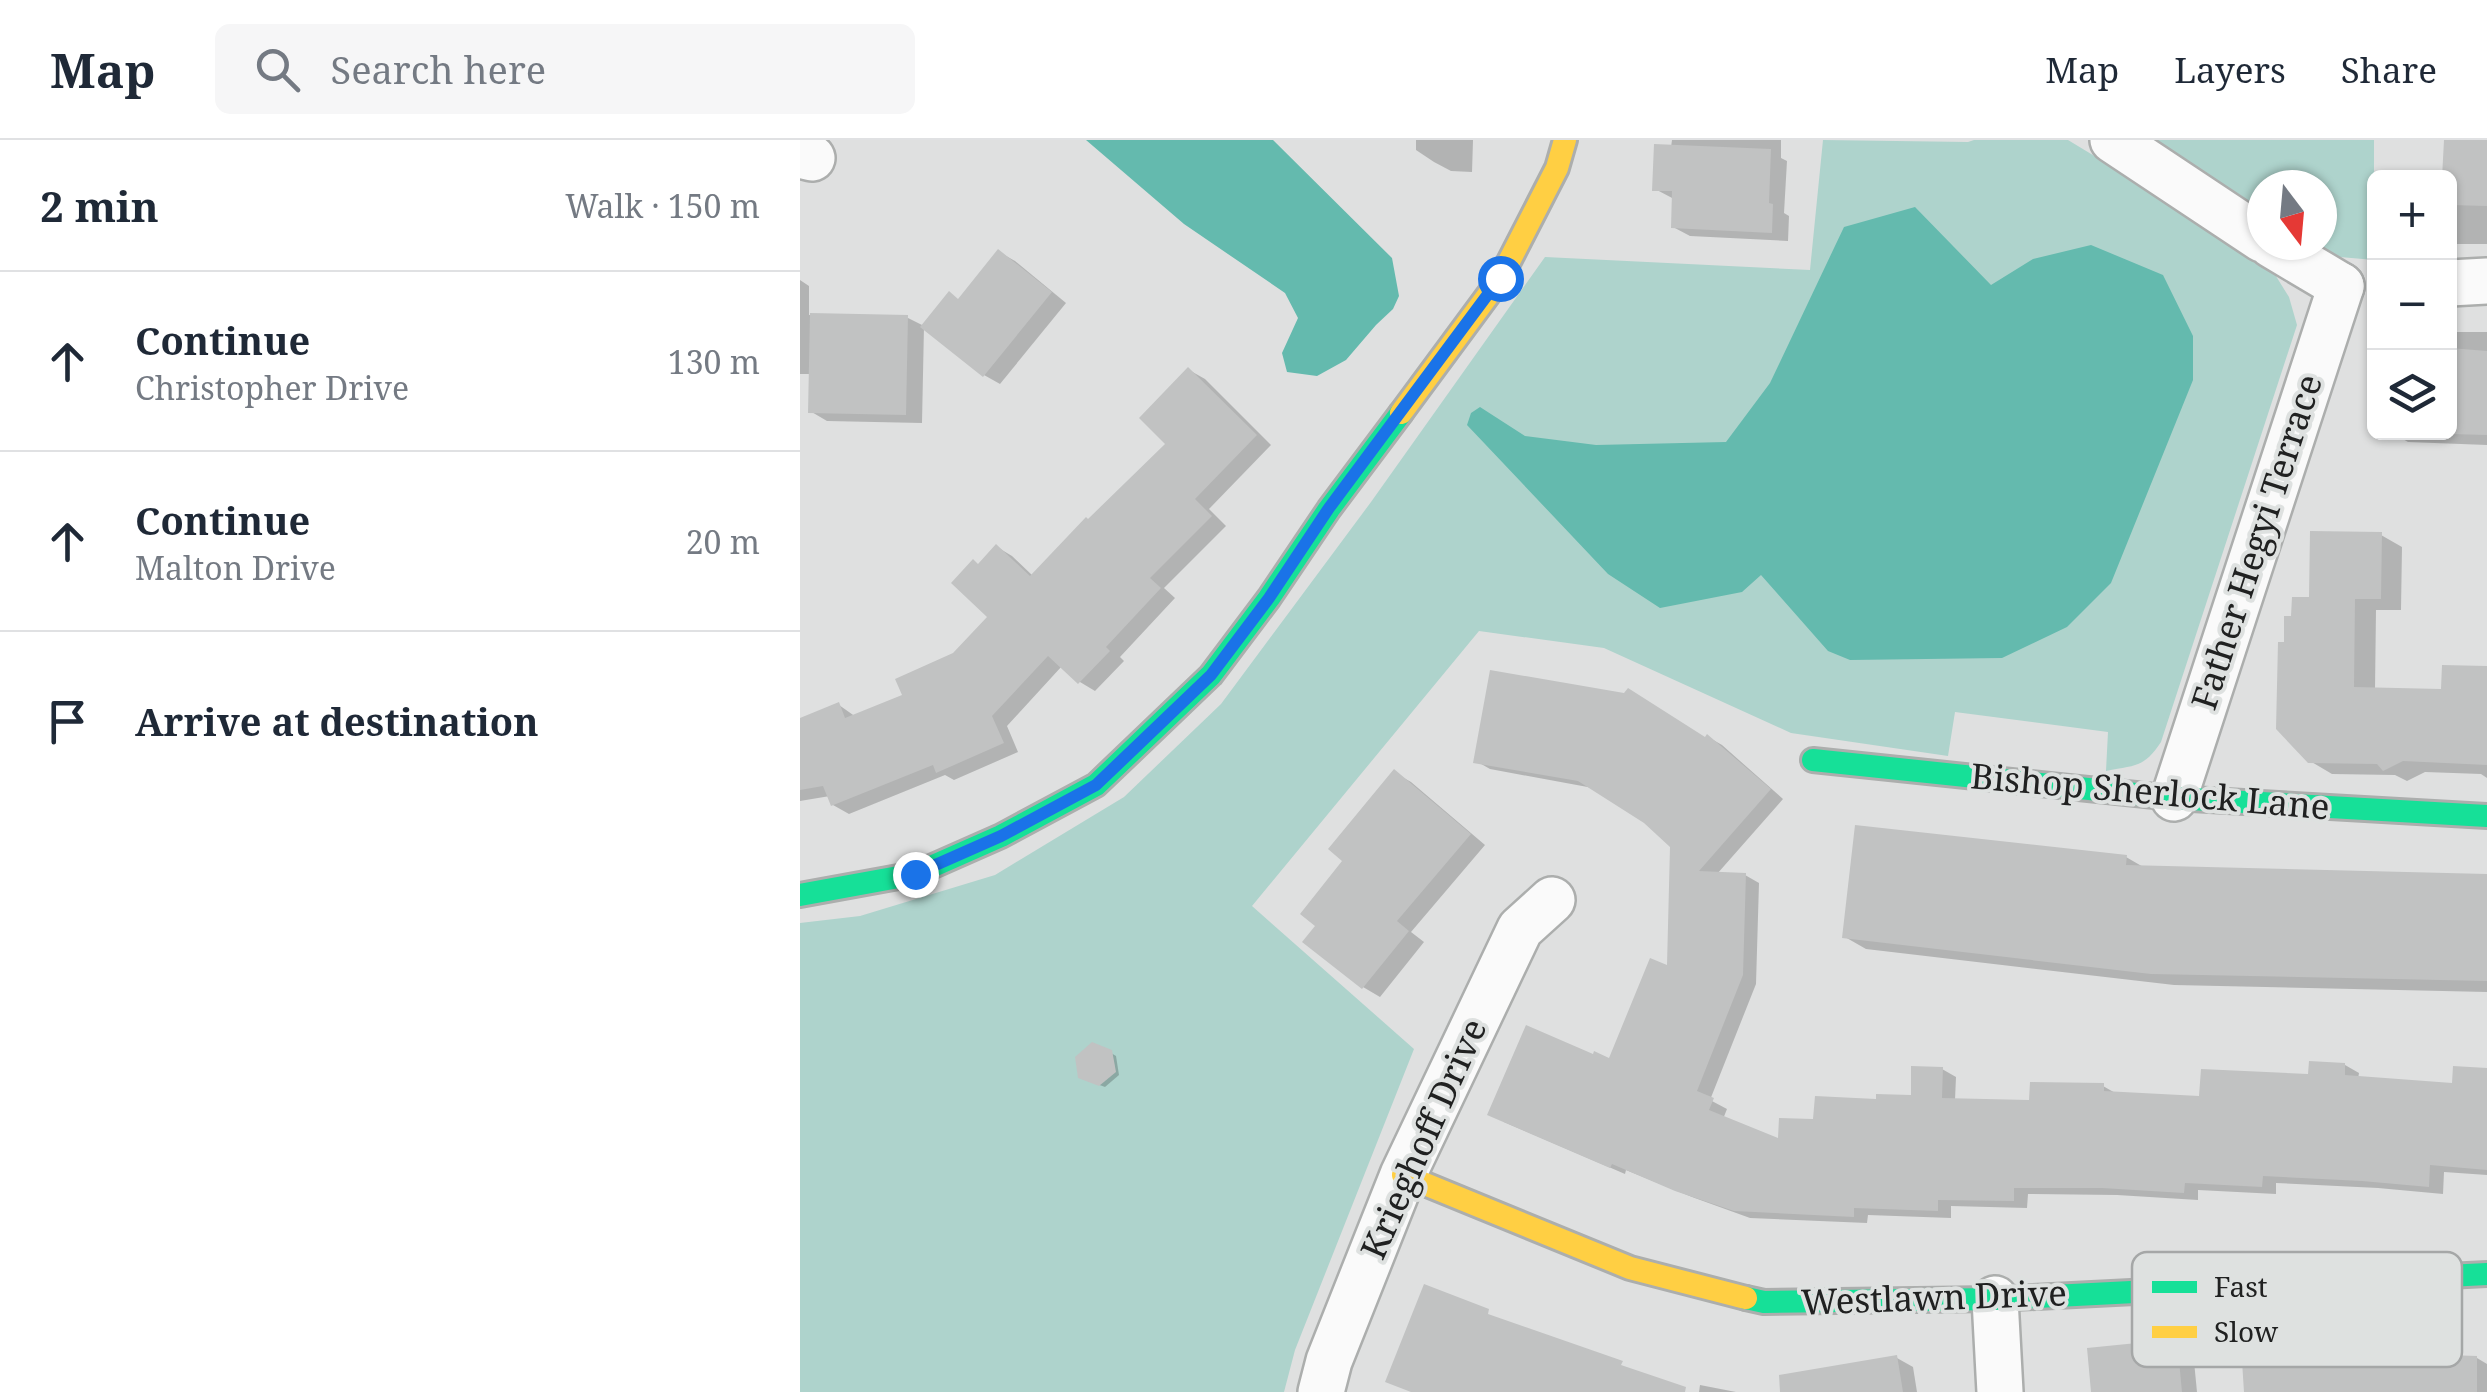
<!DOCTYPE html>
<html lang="en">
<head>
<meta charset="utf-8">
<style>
  :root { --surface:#fff; --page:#f6f6f7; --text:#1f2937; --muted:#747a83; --line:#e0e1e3 }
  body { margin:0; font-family:"Noto Serif",serif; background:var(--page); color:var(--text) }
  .controls { position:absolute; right:30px; top:30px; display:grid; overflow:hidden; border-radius:15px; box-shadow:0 2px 8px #0004 }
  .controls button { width:90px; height:90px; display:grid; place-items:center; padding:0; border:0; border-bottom:2px solid var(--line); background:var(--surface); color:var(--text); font:50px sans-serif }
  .compass { position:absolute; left:1447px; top:30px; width:90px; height:90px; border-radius:50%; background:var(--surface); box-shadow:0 2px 8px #0004; rotate:164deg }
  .stop { position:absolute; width:30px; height:30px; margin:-22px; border:8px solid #1a73e8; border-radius:50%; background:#fff }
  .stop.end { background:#1a73e8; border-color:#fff; box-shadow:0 2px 10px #0008 }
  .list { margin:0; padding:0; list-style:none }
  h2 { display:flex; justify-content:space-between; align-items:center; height:130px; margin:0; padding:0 40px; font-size:42px }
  h2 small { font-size:32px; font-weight:400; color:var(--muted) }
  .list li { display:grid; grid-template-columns:65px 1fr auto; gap:30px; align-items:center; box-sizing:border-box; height:180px; padding:0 40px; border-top:2px solid var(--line) }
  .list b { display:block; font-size:38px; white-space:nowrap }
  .list p { margin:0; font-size:32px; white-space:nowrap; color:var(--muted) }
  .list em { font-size:32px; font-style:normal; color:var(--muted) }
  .icon { flex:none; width:55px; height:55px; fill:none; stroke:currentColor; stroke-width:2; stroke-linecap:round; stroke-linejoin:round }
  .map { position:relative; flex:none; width:1687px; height:1252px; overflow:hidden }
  header { display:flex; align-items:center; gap:60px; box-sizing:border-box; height:140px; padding:0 50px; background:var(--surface); border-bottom:2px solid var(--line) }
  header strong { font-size:48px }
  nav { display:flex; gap:55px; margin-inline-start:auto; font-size:35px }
  .search { width:700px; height:90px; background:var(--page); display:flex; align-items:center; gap:25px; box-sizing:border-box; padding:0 35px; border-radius:15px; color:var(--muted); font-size:38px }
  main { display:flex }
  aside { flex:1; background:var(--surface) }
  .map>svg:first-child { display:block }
  .green { fill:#aed3cc }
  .water { fill:#64baae }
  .shadow { fill:#0003 }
  .building { fill:#c1c2c2 }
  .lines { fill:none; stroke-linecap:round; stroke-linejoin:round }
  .street-casing { stroke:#acaead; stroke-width:50 }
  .fast-casing { stroke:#acaead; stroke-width:28 }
  .slow-casing { stroke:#acaead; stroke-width:28 }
  .street { stroke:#fafafa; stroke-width:45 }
  .fast { stroke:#16e098; stroke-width:22 }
  .slow { stroke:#ffcf43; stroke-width:22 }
  .route { stroke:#1a73e8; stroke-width:12 }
  .labels { text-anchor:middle; stroke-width:8; stroke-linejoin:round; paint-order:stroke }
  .street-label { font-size:35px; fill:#202121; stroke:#dee1e0 }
  .key { fill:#dee1e0; stroke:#a5a7a7; stroke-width:2.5 }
  .key-label { font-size:28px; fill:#202121 }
</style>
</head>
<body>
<header>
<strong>Map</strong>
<div class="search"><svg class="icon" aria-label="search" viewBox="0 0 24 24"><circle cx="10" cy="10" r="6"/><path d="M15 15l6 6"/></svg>Search here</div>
<nav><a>Map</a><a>Layers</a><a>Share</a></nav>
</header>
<main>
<aside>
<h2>2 min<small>Walk · 150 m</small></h2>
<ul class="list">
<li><svg class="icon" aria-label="ahead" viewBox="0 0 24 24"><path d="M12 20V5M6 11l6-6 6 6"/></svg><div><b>Continue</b><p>Christopher Drive</p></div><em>130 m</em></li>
<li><svg class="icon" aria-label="ahead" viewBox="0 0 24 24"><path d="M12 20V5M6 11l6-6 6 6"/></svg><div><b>Continue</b><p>Malton Drive</p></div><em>20 m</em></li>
<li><svg class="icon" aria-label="arrive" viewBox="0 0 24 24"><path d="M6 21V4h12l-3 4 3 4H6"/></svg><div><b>Arrive at destination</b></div></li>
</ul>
</aside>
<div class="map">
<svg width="1687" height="1252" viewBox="0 0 1687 1252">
  <rect width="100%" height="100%" fill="#dfe0e0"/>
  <g class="green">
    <path d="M1023 0 1168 2 1174 0H1268L1466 120 1489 157 1497 185 1361 602C1344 628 1335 625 1306 631L1308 592 1155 572 1148 616 991 593 804 508 679 491 452 766 614 909 495 1210 484 1252H0V783L60 776 195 735 324 657 421 564 571 362 745 117 1010 130Z"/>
    <path d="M1342 0H1574V120L1540 117 1519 105H1522V45H1462V71Z"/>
  </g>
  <g class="water">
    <path d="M286 0H473L592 118 599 156 593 169 576 185 546 220 517 236 487 232 482 213 498 178 485 153 384 84Z"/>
    <path d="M1115 67 1191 145 1233 119 1291 105 1363 135 1393 196V240L1311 443 1267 487 1202 518 1050 520 1028 511 961 435 942 452 860 468 808 434 667 285 671 273 680 267 725 296 796 305 926 302 970 243 1044 87Z"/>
  </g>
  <g class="shadow">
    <path d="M616 0H673L672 32 651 31 634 22 616 10Z"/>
    <path d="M872 0H981V18L987 21 984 73 989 76 988 101 890 96 873 87 874 59 855 49 871 7Z"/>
    <path d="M1646 0H1687V104H1650V38H1601V30L1645 32Z"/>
    <path d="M199 112 215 121 266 163 200 244 184 235 160 160Z"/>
    <path d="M0 140 9 146V175L108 178 124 186 122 283 27 281 10 271 11 234H0Z"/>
    <path d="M1650 192H1687V305L1608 302 1591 292H1650Z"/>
    <path d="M389 230 405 239 471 305 409 369 426 386 364 448 375 458 320 517 324 521 295 551 280 542 262 526 207 586 218 612 154 640 145 635 49 674 33 665 30 656 0 661V580L39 565 56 577 106 557 154 515 191 476 180 426 197 407 212 416 233 436 368 304Z"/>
    <path d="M1581 395 1602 407 1601 470H1576L1575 550 1644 552 1687 530V638L1681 634 1625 632 1607 641 1595 635 1532 634 1510 621 1486 505 1493 479Z"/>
    <path d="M908 597 922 605 983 659 917 734 945 735 959 743 956 844 910 960 927 969 923 979 981 1002 1016 982 1078 961 1113 958 1142 929 1156 937 1155 960 1232 962 1303 946 1317 954 1402 959 1511 937 1545 925 1559 933 1558 939 1654 945 1687 931V1035L1644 1032 1643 1054 1578 1048 1476 1043V1054L1398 1050V1060L1317 1055 1228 1054 1227 1068 1151 1066V1078L1068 1075 1067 1083 950 1078 892 1057 826 1030 825 1034 704 982 811 921 869 828 873 706 845 681 793 648 690 629 676 621 906 600Z"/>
    <path d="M595 633 611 642 685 705 611 792 624 802 580 857 563 847 506 801 518 786 545 721Z"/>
    <path d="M1326 717 1345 728 1687 735V852L1374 845 1066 809 1045 797Z"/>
    <path d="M311 913 316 916 319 935 305 947 286 940Z"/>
    <path d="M1377 1202 1393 1211 1397 1252H1293Z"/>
    <path d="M1097 1218 1113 1227 1117 1252H1010Z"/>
    <path d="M1512 1218 1520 1222 1677 1218 1687 1224V1252H1447Z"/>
    <path d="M900 1245 936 1252H899Z"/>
  </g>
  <g class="building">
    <path d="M1644 0H1687V66L1650 65V38H1642Z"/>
    <path d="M854 4 971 9 969 63 973 64 972 93 871 88 872 51H852Z"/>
    <path d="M198 109 252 152 183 237 120 187 149 151 158 159Z"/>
    <path d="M10 173 108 175 106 275 8 273Z"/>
    <path d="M1650 208 1687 211V295L1650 294Z"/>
    <path d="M388 227 457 295 395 359 412 376 350 438 361 448 306 507 310 511 278 544 248 516 192 576 204 603 136 633 133 625 31 666 23 646 0 650V578L39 562 45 578 102 555 95 539 153 513 187 477 151 443 173 419 178 424 196 404 230 436 286 377 288 379 365 304 339 278Z"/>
    <path d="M1510 391 1582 392 1581 459H1555L1554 547 1641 549 1642 525 1687 526V625L1603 621 1583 631 1577 624 1508 623 1476 589 1478 502H1484V476H1491L1492 457H1509Z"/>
    <path d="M690 530 824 553 828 548 905 597 907 594 971 649 899 731 946 733 943 835 897 951 914 958 909 970 978 998 979 978 1013 979 1015 956 1076 959V954L1111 955V926L1143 927 1142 958 1229 960 1230 942 1304 943V951L1399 956 1401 929 1508 934 1509 921 1545 923V935L1652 943 1653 926 1687 928V1030L1630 1025 1629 1047 1562 1041 1463 1036 1462 1047 1385 1043 1384 1053 1302 1048H1214V1061L1138 1060V1071L1054 1068V1077L934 1071 875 1051 812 1024 810 1028 687 975 726 885 793 914 794 911 809 918 850 818 867 825 870 707 844 683 778 641 673 623Z"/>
    <path d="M594 629 671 694 597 781 609 791 562 849 502 802 515 786 500 774 542 721 528 709Z"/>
    <path d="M1055 685 1327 715 1326 725 1687 734V841L1351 834 1042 798Z"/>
    <path d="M292 902 312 910 316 932 299 946 278 938 275 917Z"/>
    <path d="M624 1144 689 1169 688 1174 823 1221 821 1225 886 1247 885 1252H611L585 1242Z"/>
    <path d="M1377 1199 1382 1252H1291L1287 1208Z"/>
    <path d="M1615 1214 1677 1216V1252H1444L1442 1221 1513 1215V1220L1615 1219Z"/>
    <path d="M1097 1215 1103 1252H980L979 1235Z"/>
  </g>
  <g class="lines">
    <defs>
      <g id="street">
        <path d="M1313 0 1462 99"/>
        <path d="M0 15 12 18"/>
        <path d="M1472 105 1541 146"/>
        <path d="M1650 143 1687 141"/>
        <path d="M1374 658 1541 146"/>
        <path d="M1195 1159 1200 1252"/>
        <path d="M521 1252 529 1221 603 1035 720 789 752 760"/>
      </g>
      <g id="fast">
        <path d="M1013 620 1374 658 1687 676"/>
        <path d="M0 755 115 734 201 696 296 645 411 535 469 458 529 369 601 273"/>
        <path d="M946 1158 964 1162 1195 1159 1687 1134"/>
      </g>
      <g id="slow">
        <path d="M601 273 700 139 757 28 765 0"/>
        <path d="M603 1035 830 1128 946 1158"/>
      </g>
    </defs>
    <use href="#street" class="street-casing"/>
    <use href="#fast" class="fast-casing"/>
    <use href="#slow" class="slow-casing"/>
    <use href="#street" class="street"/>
    <use href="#fast" class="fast"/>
    <use href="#slow" class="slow"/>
  </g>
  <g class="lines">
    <path class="route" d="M115 734 201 696 296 645 411 535 469 458 529 368 700 138"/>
  </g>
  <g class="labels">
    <g class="street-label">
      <text transform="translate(1457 402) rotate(-72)" y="12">Father Hegyi Terrace</text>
      <text transform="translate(1350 652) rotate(5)" y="12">Bishop Sherlock Lane</text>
      <text transform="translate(624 999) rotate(-66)" y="12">Krieghoff Drive</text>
      <text transform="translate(1134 1158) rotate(-2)" y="12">Westlawn Drive</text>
    </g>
  </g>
  <rect x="1332" y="1112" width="330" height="115" rx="15" class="key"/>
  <rect x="1352" y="1141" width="45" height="12" fill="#16e098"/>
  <rect x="1352" y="1186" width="45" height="12" fill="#ffcf43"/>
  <g class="key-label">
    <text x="1414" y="1157">Fast</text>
    <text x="1414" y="1202">Slow</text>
  </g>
</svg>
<div class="controls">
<button>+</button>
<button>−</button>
<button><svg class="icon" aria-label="layers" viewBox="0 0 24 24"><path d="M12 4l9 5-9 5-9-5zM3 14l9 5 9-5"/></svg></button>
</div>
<svg class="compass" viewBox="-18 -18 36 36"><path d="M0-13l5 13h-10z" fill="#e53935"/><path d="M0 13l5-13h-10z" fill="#747a83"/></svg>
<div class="stop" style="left:700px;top:138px"></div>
<div class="stop end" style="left:115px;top:734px"></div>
</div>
</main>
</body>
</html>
